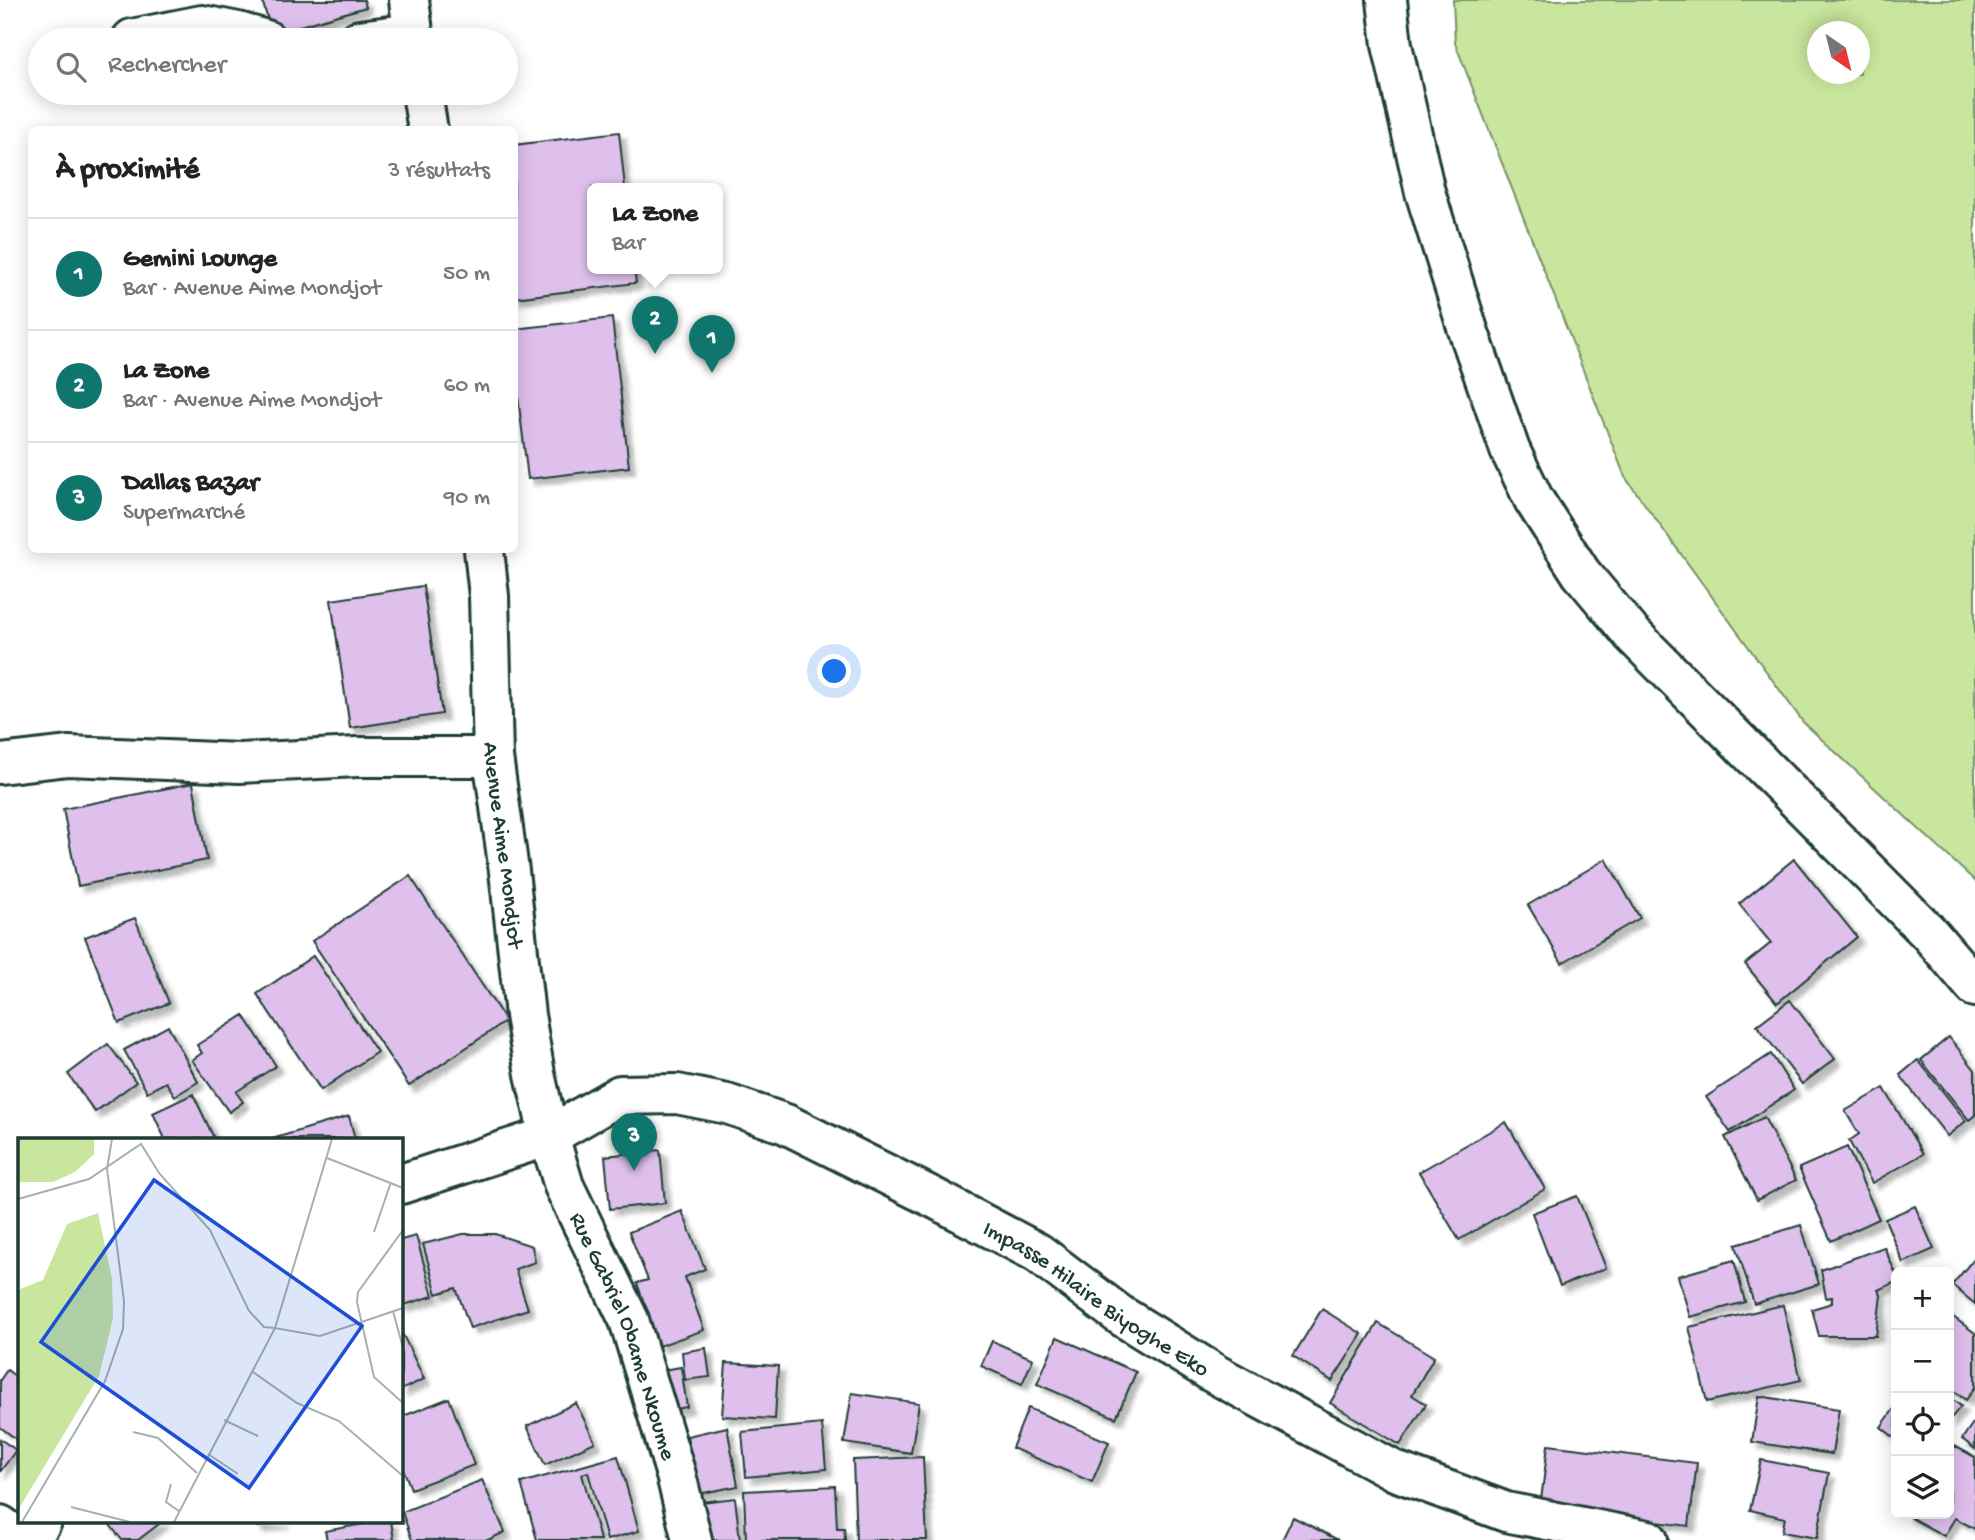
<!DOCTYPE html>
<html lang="fr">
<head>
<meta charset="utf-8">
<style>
  :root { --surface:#fff; --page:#f6f6f6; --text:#222; --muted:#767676; --line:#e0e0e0; --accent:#0f766e }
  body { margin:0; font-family:"Gochi Hand",sans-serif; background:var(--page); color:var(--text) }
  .controls { position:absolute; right:21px; bottom:21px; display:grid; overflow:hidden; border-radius:10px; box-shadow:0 4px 18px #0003 }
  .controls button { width:63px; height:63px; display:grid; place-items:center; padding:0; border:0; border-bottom:2px solid var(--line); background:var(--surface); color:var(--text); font:35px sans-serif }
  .compass { position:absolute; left:1807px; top:21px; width:63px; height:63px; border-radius:50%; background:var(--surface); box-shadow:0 4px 18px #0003; rotate:145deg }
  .you { position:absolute; left:835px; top:672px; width:24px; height:24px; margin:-18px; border:5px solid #fff; border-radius:50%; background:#1a73e8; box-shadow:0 0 0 10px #1a73e833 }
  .badge { display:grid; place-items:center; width:46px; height:46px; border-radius:50%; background:var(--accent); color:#fff; font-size:23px; font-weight:700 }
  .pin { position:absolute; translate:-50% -58px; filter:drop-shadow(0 2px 4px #0008) }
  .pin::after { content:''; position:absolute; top:37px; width:24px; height:21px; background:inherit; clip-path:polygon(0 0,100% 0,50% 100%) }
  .popup { position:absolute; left:587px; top:183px; width:136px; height:91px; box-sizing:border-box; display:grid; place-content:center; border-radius:10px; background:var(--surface); filter:drop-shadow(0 2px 5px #0005); font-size:23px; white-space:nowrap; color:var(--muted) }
  .popup b { font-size:26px; color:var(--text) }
  .popup::after { content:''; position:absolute; left:50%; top:100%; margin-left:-14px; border:14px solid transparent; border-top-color:var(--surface) }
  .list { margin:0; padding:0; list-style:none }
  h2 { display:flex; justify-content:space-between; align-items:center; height:91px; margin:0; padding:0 28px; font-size:30px }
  h2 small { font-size:23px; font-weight:400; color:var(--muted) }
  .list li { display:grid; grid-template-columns:46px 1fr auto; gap:21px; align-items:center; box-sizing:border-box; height:112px; padding:0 28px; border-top:2px solid var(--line) }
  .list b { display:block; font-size:26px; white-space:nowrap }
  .list p { margin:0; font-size:23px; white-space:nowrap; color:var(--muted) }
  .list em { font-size:23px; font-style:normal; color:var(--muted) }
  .icon { flex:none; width:38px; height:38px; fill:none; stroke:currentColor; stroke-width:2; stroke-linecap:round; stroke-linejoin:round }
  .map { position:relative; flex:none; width:1975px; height:1540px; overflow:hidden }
  .search { position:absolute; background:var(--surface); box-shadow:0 4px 18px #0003; left:28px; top:28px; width:490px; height:77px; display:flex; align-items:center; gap:18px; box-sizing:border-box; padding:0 24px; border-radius:38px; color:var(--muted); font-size:26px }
  .panel { position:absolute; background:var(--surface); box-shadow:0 4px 18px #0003; left:28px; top:126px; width:490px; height:427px; border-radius:10px }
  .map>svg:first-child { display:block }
  .green { fill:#c8e69d; stroke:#749268; stroke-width:2; fill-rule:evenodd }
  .building { fill:#dfc0ed; stroke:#1f3d34; stroke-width:2; filter:url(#shadow) }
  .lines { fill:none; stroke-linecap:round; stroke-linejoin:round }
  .street-casing { stroke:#1f3d34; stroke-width:44 }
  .secondary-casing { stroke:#1f3d34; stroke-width:44 }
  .street { stroke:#fff; stroke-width:38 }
  .secondary { stroke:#fff; stroke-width:38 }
  .labels { text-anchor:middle; stroke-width:6; stroke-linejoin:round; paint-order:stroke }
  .street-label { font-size:23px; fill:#1f3d34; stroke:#fff }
  .inset-road { fill:none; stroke:#a5b1ae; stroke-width:2 }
  .view { fill:#1d4ed8; fill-opacity:0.15; stroke:#1d4ed8; stroke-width:3.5 }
  .inset-edge { fill:none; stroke:#1f3d34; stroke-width:3.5 }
</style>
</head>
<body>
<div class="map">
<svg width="1975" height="1540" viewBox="0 0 1975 1540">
  <defs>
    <filter id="shadow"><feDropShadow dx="6" dy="6" stdDeviation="2" flood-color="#0004"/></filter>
  </defs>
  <rect width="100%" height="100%" fill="#fff"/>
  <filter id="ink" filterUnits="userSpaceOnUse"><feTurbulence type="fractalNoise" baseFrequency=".0143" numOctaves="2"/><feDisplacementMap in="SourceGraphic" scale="14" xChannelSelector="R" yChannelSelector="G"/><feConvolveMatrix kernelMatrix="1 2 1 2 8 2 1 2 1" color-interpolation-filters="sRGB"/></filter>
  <g filter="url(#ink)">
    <path class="green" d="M1453 0H1975V881L1803 722 1625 477 1455 43ZM1818 32H1860V74H1818Z"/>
    <g class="building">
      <path d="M262 0H364L366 7 272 34Z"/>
      <path d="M619 132 625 188H592V268H634L636 283 514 298V145Z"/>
      <path d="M612 318 629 467 528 479 514 364V329Z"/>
      <path d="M423 586 442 714 350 728 331 600Z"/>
      <path d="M193 783 207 860 78 886 63 809Z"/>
      <path d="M1606 859 1640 918 1562 963 1528 905Z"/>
      <path d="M1794 859 1857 937 1777 1003 1745 964 1771 943 1739 904Z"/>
      <path d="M410 876 506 1021 409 1086 312 941Z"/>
      <path d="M135 918 169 1003 119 1023 85 937Z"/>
      <path d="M313 956 377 1052 321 1090 257 994Z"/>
      <path d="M1790 1000 1835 1059 1802 1084 1757 1025Z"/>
      <path d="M244 1015 276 1066 236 1092 243 1102 229 1112 192 1060 202 1053 197 1045Z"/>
      <path d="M168 1026 198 1082 175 1096 166 1082 147 1092 124 1050Z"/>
      <path d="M1949 1037 1975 1070V1115L1969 1120 1921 1060Z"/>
      <path d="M108 1044 136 1082 95 1112 68 1074Z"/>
      <path d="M1771 1054 1794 1090 1730 1132 1706 1097Z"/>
      <path d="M1918 1060 1966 1121 1947 1136 1900 1075Z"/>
      <path d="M1884 1088 1923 1154 1872 1183 1849 1141 1859 1134 1845 1111Z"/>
      <path d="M193 1094 214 1138 165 1139 153 1113Z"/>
      <path d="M349 1116 355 1139H272Z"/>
      <path d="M1764 1117 1796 1180 1757 1200 1725 1137Z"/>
      <path d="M1506 1122 1545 1189 1459 1240 1419 1172Z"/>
      <path d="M1847 1147 1879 1219 1831 1241 1799 1168Z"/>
      <path d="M660 1150 665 1203 610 1209 605 1156Z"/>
      <path d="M1577 1196 1606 1268 1560 1286 1532 1213Z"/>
      <path d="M1915 1206 1934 1249 1903 1263 1885 1219Z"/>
      <path d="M682 1211 705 1269 685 1277 704 1330 659 1346 637 1283 648 1280 629 1232Z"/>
      <path d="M1801 1225 1819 1284 1754 1304 1736 1245Z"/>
      <path d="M463 1234H495L532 1246 535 1262 515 1269 528 1309 470 1328 456 1288 437 1294 423 1244Z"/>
      <path d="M416 1236 433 1296 401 1306V1240Z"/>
      <path d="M1884 1247 1896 1274V1282L1878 1290 1881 1295 1876 1336H1819L1812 1309 1832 1303V1297L1826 1298 1821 1270Z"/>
      <path d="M1975 1257V1304L1952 1285Z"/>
      <path d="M1734 1260 1745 1302 1690 1317 1678 1276Z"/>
      <path d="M1783 1305 1801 1380 1707 1402 1689 1327Z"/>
      <path d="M1322 1309 1362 1334 1332 1381 1293 1356Z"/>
      <path d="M1949 1314 1975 1333V1387L1966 1400 1949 1388Z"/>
      <path d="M1378 1323 1434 1357 1412 1395 1426 1404 1400 1445 1330 1403Z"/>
      <path d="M401 1331 424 1379 401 1390Z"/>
      <path d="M1057 1337 1136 1372 1116 1418 1037 1384Z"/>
      <path d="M992 1341 1033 1359 1022 1384 981 1366Z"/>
      <path d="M706 1348 710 1377 685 1380 682 1352Z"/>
      <path d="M726 1363 778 1366 775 1419 722 1416Z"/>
      <path d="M681 1367 687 1407 663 1411 657 1371Z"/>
      <path d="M7 1370 19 1379V1441L0 1427V1380Z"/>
      <path d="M852 1393 919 1403 911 1453 844 1443Z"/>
      <path d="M1759 1396 1839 1409 1832 1454 1752 1442Z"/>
      <path d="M1949 1397 1961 1406 1949 1421Z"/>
      <path d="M449 1398 474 1465 411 1489 401 1463V1417Z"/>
      <path d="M576 1403 595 1442 545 1465 527 1426Z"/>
      <path d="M1896 1406V1439L1881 1427Z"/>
      <path d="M1028 1408 1109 1442 1092 1482 1012 1448Z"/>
      <path d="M1975 1420V1449L1962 1439Z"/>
      <path d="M822 1424 826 1469 746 1477 742 1432Z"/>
      <path d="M727 1427 738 1486 698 1494 687 1436Z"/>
      <path d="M0 1439 16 1450 0 1472Z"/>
      <path d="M1949 1443 1975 1457V1529L1955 1518 1944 1536 1904 1514H1949Z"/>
      <path d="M1548 1445 1697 1463 1689 1526 1540 1508Z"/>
      <path d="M618 1456 639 1531 607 1540 588 1472 582 1474 600 1540H537L521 1483Z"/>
      <path d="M923 1457 927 1540H856L853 1460Z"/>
      <path d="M1761 1460 1829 1473 1817 1538 1782 1532 1785 1518 1750 1510Z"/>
      <path d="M482 1480 505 1532 488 1540H412L402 1512Z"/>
      <path d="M835 1486 837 1528H844L845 1540H746L744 1491Z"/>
      <path d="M735 1498 740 1540H705L701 1502Z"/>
      <path d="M1293 1517 1338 1540H1282Z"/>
      <path d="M107 1521H163L138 1540H122Z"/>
      <path d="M256 1521H284L257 1527Z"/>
      <path d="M380 1521H391L394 1540H327L325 1531Z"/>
    </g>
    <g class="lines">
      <defs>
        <g id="street">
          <path d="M1387 0 1392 45 1425 192 1467 327 1510 450 1534 500 1581 573 1632 634 1928 932 1975 987"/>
          <path d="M132 39 202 25 238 32 266 40"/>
          <path d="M359 40 413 33"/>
          <path d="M0 764 68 756 240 763 357 757H493"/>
          <path id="s1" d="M549 1136 620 1095 677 1094 727 1104 786 1124 936 1199 1038 1253 1120 1315 1215 1374 1395 1471 1506 1512 1648 1540"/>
          <path d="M0 1525 21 1540"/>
        </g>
        <g id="secondary">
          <path d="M409 0 414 40"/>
          <path d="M422 93 428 130"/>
          <path id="s2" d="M484 550 489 596 493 757 509 871 525 1015 535 1074 549 1136 564 1186 629 1320 676 1475 692 1540"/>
          <path d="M401 1184 549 1136"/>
          <path d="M30 1540 42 1521"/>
        </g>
      </defs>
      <use href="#street" class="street-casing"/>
      <use href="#secondary" class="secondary-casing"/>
      <use href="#street" class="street"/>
      <use href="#secondary" class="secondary"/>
    </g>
  </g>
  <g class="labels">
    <g class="street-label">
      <text dy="8" stroke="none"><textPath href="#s2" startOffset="296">Avenue Aime Mondjot</textPath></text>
      <text dy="8" stroke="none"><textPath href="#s1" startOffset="609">Impasse Hilaire Biyoghe Eko</textPath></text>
      <text dy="8" stroke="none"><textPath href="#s2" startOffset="805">Rue Gabriel Obame Nkoume</textPath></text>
    </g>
  </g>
  <g transform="translate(18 1138)">
    <rect width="385" height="385" fill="#fff"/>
    <path d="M0 1H76V16L57 34 35 44H0ZM80 75 94 141 95 180 81 238 0 372V152L25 142 49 86Z" fill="#c8e69d"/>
    <path class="inset-road" d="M309 20 385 50M0 61 71 41 123 6 141 35 192 92 231 173 246 189 257 190 314 1M385 92 340 154 339 164 356 239 385 265M356 94 373 44M375 173 385 210M235 234 279 265 321 283 385 338M206 282 240 298M115 294 140 300 179 335M190 316 220 336M153 346 148 364 161 373M53 369 112 384M4 384 87 243 105 191 106 163 89 31 94 1M156 384 257 190 302 198 385 170"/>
    <path class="view" d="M136 42 344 188 231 350 23 204Z"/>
    <rect width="385" height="385" class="inset-edge"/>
  </g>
</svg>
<div class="controls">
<button>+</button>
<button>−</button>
<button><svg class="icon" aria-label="locate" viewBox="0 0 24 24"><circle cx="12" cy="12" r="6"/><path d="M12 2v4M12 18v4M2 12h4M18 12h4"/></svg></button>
<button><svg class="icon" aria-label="layers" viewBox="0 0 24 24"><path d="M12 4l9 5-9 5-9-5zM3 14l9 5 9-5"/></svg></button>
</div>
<svg class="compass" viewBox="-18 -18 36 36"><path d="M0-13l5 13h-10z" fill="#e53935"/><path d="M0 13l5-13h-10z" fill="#767676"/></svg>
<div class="you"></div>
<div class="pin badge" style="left:712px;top:373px">1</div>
<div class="pin badge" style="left:655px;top:354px">2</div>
<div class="popup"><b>La Zone</b>Bar</div>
<div class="pin badge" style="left:634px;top:1171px">3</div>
<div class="search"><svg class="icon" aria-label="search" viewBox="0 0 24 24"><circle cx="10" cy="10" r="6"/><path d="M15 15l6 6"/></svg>Rechercher</div>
<section class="panel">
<h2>À proximité<small>3 résultats</small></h2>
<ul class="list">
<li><span class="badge">1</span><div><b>Gemini Lounge</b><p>Bar · Avenue Aime Mondjot</p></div><em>50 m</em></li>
<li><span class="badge">2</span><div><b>La Zone</b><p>Bar · Avenue Aime Mondjot</p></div><em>60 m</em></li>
<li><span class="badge">3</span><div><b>Dallas Bazar</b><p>Supermarché</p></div><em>90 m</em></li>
</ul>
</section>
</div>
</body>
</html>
